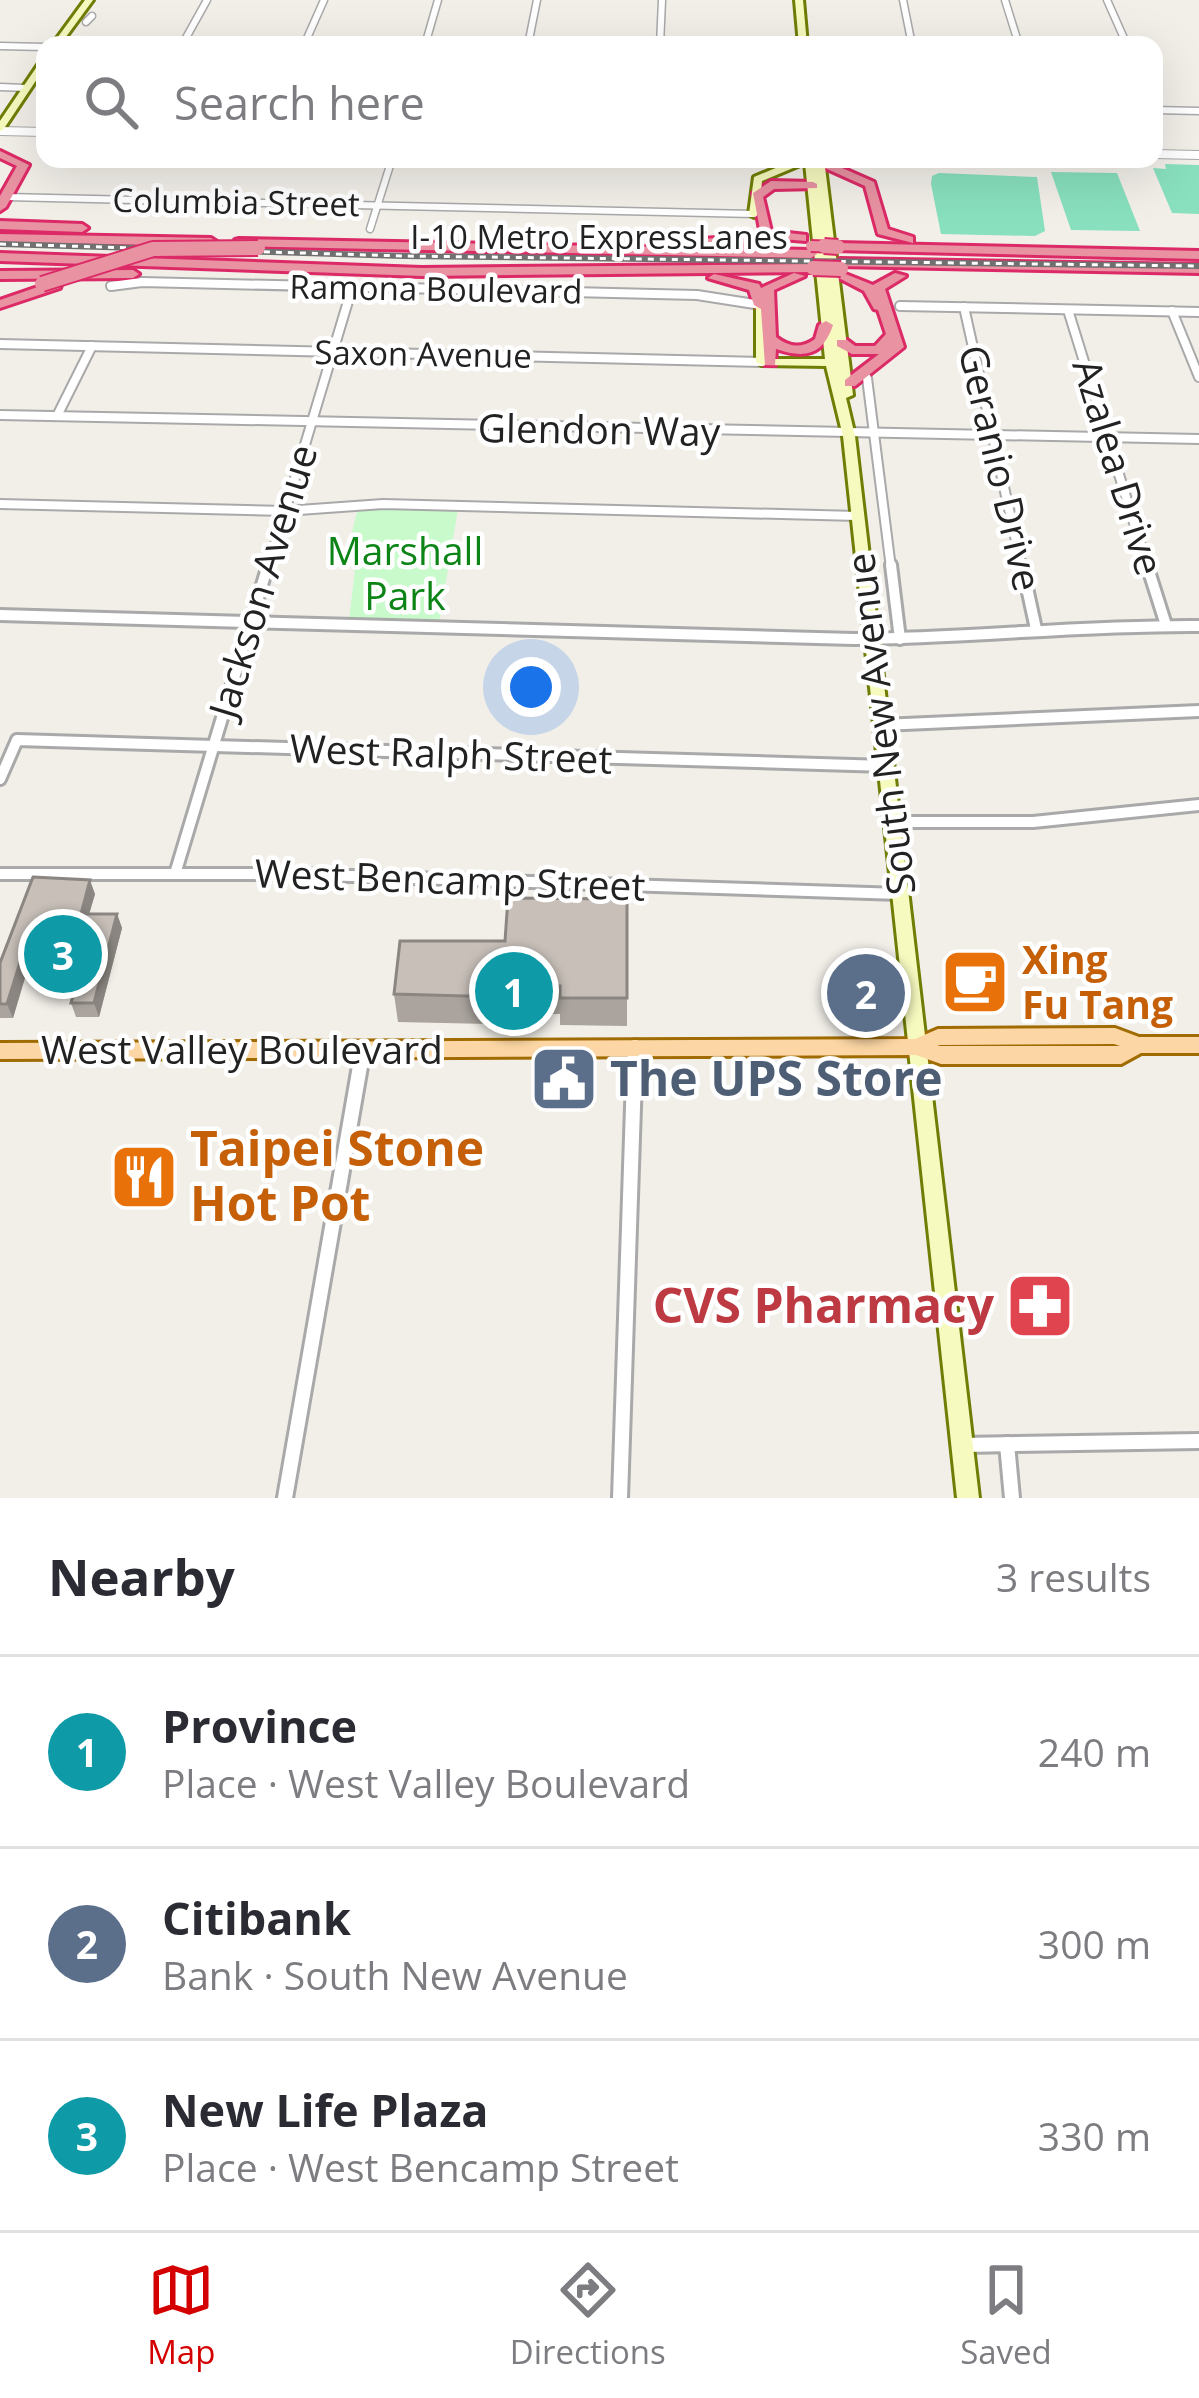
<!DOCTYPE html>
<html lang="en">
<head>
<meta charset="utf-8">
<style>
  :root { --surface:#fff; --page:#f7f7f7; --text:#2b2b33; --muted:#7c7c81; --line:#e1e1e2; --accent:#d40000 }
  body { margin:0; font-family:"Open Sans",sans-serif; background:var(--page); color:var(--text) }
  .you { position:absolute; left:531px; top:687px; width:42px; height:42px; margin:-30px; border:9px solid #fff; border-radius:50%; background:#1a73e8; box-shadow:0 0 0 18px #1a73e833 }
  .badge { display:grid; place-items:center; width:78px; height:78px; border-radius:50%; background:var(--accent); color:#fff; font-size:39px; font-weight:700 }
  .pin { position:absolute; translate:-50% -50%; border:6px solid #fff; box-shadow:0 3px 12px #0006 }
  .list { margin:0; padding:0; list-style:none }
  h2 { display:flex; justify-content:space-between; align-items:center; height:156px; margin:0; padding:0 48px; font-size:51px }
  h2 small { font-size:39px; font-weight:400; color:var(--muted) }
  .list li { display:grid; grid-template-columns:78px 1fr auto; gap:36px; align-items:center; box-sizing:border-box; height:192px; padding:0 48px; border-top:3px solid var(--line) }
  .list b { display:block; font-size:45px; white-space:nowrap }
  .list p { margin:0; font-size:39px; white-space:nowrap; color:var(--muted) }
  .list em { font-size:39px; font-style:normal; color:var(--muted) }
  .icon { flex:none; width:66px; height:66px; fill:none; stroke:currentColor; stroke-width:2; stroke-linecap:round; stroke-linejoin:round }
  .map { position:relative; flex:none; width:1199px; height:1498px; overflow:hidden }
  .search { position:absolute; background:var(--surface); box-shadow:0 12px 48px #0002; left:36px; right:36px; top:36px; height:132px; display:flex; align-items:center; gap:30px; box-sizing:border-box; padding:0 42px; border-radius:24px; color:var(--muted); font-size:45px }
  .sheet { height:732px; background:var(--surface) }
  nav { display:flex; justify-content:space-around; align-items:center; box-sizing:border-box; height:168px; border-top:3px solid var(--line); background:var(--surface); font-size:33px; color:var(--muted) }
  nav a { display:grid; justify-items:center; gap:6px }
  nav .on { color:var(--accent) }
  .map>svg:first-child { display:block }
  .park { fill:#c8facc }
  .pitch { fill:#88e0be }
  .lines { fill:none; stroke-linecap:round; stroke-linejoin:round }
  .minor-far3-casing { stroke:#a9a9a9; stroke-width:9 }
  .minor-far2-casing { stroke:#a9a9a9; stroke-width:12 }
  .minor-far1-casing { stroke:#a9a9a9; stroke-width:16 }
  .minor-casing { stroke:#a9a9a9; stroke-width:20 }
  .tertiary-casing { stroke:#a9a9a9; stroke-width:10 }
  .secondary-casing { stroke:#707d05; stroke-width:6 }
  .primary-casing { stroke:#a06b00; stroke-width:6 }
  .motorway-casing { stroke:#dc2a67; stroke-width:6 }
  .minor-far3 { stroke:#fff; stroke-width:6 }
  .minor-far2 { stroke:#fff; stroke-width:8 }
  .minor-far1 { stroke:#fff; stroke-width:10 }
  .minor { stroke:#fff; stroke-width:14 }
  .tertiary { stroke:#fff; stroke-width:8 }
  .secondary { fill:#f7fabf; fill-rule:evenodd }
  .primary { fill:#fcd6a4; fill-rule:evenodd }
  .motorway { fill:#e892a2; fill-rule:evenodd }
  .rail-casing { stroke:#707070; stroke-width:6 }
  .rail { stroke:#fff; stroke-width:3; stroke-dasharray:6; stroke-linecap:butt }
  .motorway-bridge-far1-casing { stroke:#dc2a67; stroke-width:14; stroke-linecap:butt }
  .motorway-bridge-casing { stroke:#dc2a67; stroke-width:18; stroke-linecap:butt }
  .motorway-bridge-far1 { stroke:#e892a2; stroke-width:10 }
  .motorway-bridge { stroke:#e892a2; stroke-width:14 }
  .wall { fill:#aba49e }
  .shaded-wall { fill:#8b8681 }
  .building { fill:#c7bfb8; stroke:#8b8681; stroke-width:3 }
  .labels { text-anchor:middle; stroke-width:9; stroke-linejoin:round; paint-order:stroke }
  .far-street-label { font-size:33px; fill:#222; stroke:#fff }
  .street-label { font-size:39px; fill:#222; stroke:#fff }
  .park-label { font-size:39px; fill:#0c8416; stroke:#fff }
  .food-label { font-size:39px; font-weight:bold; fill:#c56008; stroke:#fff; text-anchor:start }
  .near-service-label { font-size:48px; font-weight:bold; fill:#4e5e75; stroke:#fff; text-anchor:start }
  .near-food-label { font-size:48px; font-weight:bold; fill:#c56008; stroke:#fff; text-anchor:start }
  .near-health-label { font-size:48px; font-weight:bold; fill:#be3a42; stroke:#fff; text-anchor:end }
</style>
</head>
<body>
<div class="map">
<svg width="1199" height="1498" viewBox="0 0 1199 1498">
  <rect width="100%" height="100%" fill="#f2efe9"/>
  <path class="park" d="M358 508 458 509 439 623 349 620 356 561H366L370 547 349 544Z"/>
  <g class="pitch">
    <path d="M1165 164 1199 165V214L1172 213 1153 168 1166 169Z"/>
    <path d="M1051 172 1117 173 1140 231 1071 230Z"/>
    <path d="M939 173 1037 177 1045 231 1035 236 941 234 931 184 932 176Z"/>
  </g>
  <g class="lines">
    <defs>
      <g id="minor-far3">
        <path d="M903 0 912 45"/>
        <path d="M1005 0 1019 45"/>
        <path d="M1107 0 1127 45"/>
        <path d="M86 22 92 16"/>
        <path d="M182 45 207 0"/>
        <path d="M304 45 324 0"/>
        <path d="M425 45 438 0"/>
        <path d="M528 45 537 0"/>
        <path d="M660 45 662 0"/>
        <path d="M0 46 45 47"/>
        <path d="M0 87 26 88"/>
        <path d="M1154 110 1199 111"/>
        <path d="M6 197 754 214"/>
        <path d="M370 229 392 159"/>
      </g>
      <g id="minor-far2">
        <path d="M111 286 142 282 697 295 761 305"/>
        <path d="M900 306 1199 312"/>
        <path d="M964 307 1022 568"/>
        <path d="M1068 310 1148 568"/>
        <path d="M1172 311 1199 377"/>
        <path d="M0 344 762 362"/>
        <path d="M867 378 891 568"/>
        <path d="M0 415 1199 439"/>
        <path d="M57 416 92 346"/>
        <path d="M0 504 285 511 383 504 857 516"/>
        <path d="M268 568 352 288"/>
      </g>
      <g id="minor-far1">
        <path d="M891 565 900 639"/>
        <path d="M1022 565 1036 629"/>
        <path d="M1147 565 1166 625"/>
        <path d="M0 615 854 639C970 638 1083 625 1199 626"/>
        <path d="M882 725 1199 711"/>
        <path d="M0 779 17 740 886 766"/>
        <path d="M893 822H1033L1199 805"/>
        <path d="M0 874H290L900 894"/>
        <path d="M175 874 268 565"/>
      </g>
      <g id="minor">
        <path d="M1007 1444 1012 1498"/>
        <path d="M962 1445 1199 1441"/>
        <path d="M285 1498 363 1049"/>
        <path d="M620 1498 635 1047"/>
      </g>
      <g id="tertiary">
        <path d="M0 131 45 132"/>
        <path d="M1154 154 1199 155"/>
      </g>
      <g id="secondary">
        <path d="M85 0H93L60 45H52Z"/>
        <path d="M795 0H803L807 45H799Z"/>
        <path d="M45 58V67L3 130 0 131V121L42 59Z"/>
        <path d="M797 159H814L837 360 814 159H824L853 395 846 398 855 436 979 1498H957L843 436 826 366 762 365 756 362V305L761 302 766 305 768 359H825L805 163 762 181 759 214 754 217 749 214 754 177Z"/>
      </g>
      <path id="primary" d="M1115 1028 1139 1037H1199V1053H1141L1121 1064H941L916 1055 0 1059V1043L915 1039 938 1029ZM1114 1044 1120 1046H937L940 1045Z"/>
      <g id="motorway">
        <path d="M0 151 29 165 6 207 0 211V196L17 166 0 158Z"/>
        <path d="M816 160H824L874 182 888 229 913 237V243L878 234 865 186 816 164Z"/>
        <path d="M813 182 817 184V188L774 189 763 197 771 231 806 235V241L781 239 702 247 696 243 702 239 761 235 753 193 771 181Z"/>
        <path d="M0 221 82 224 88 228 82 232 0 229Z"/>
        <path d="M0 234 211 238 217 242 211 246 0 242Z"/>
        <path d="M239 239 811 250 817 254 811 258 235 246V240Z"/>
        <path d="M838 243 1199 251V259L834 250V244Z"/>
        <path d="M0 253 422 268 813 264 819 268 813 272 422 276 0 261Z"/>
        <path d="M840 259 1199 265V273L836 266 834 263Z"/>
        <path d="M0 271 133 270 139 274 133 278 0 279Z"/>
        <path d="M794 273 805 276 774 290 776 337C789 347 801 349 815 339L819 325 826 321 833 325C823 355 805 359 776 349L775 365H765L761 309 754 305 749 290 708 278 714 274 759 284 761 288Z"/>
        <path d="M895 273 906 276 885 289 904 347 855 386H845V380L879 354H852L837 346V340H847L855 346H875L886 334 878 310 874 309 864 291 837 277 843 273 873 285Z"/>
        <path d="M55 281 61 285 60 288 0 308V300Z"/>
      </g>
    </defs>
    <use href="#minor-far3" class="minor-far3-casing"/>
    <use href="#minor-far2" class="minor-far2-casing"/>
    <use href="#minor-far1" class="minor-far1-casing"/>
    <use href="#minor" class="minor-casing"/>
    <use href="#tertiary" class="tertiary-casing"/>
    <use href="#secondary" class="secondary-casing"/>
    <use href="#primary" class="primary-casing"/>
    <use href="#motorway" class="motorway-casing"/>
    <use href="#minor-far3" class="minor-far3"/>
    <use href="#minor-far2" class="minor-far2"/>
    <use href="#minor-far1" class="minor-far1"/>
    <use href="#minor" class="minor"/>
    <use href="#tertiary" class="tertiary"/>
    <use href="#secondary" class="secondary"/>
    <use href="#primary" class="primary"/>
    <use href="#motorway" class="motorway"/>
    <defs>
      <path id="rail" d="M0 244 403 256 1199 266"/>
    </defs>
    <use href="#rail" class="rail-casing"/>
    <use href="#rail" class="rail"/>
    <defs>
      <g id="motorway-bridge-far1">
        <path d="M811 246 838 247"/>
        <path d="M151 249 258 248"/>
      </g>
      <g id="motorway-bridge">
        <path d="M824 246 838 247"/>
        <path d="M813 268 841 269"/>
        <path d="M42 284 153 249 258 248"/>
      </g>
    </defs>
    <use href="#motorway-bridge-far1" class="motorway-bridge-far1-casing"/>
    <use href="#motorway-bridge" class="motorway-bridge-casing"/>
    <use href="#motorway-bridge-far1" class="motorway-bridge-far1"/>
    <use href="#motorway-bridge" class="motorway-bridge"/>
  </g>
  <g class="wall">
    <path d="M33 877 95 894 89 914H117L122 928 99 1017H76L71 1003 85 951 51 959 32 954 13 1018H0V963Z"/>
    <path d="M627 899V1026L560 1025V1014H537V1025L398 1022 394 994Z"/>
  </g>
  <g class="shaded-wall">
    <path d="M90 880 95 894 85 928 81 914Z"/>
    <path d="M117 914 122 928 99 1017 94 1003Z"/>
    <path d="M89 935 94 949 51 959 46 945Z"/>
    <path d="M27 940 32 954 13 1018 7 1004Z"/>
  </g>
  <g class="building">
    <path d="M33 877 90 880 81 914H117L94 1003H71L89 935 46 945 27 940 7 1004H0V963Z"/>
    <path d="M508 898 627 899V998H560V986H536L535 998 394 994 400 941H505Z"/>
  </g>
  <defs>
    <symbol id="cafe-square" viewBox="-11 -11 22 22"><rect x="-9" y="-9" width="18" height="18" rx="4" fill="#e8710a" stroke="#fff"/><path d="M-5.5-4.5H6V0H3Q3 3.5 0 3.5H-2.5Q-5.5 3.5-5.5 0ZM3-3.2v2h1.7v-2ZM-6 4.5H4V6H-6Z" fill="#fff"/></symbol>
    <symbol id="civic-square" viewBox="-11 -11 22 22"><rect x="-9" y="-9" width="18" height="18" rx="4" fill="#5c6f8a" stroke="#fff"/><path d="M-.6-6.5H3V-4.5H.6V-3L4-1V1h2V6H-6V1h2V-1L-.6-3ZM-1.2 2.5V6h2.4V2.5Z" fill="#fff"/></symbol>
    <symbol id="restaurant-square" viewBox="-11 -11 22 22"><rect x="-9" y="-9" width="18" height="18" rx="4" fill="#e8710a" stroke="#fff"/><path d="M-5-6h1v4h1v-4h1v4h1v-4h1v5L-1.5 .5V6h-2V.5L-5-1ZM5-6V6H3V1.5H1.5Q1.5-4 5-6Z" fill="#fff"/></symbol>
    <symbol id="pharmacy-square" viewBox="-11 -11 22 22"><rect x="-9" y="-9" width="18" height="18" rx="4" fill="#e0444e" stroke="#fff"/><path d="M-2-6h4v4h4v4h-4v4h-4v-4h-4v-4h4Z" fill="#fff"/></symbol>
  </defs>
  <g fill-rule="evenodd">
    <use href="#cafe-square" x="937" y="944" width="76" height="76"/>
    <use href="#civic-square" x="526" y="1041" width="76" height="76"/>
    <use href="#restaurant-square" x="106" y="1139" width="76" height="76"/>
    <use href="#pharmacy-square" x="1002" y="1268" width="76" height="76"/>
  </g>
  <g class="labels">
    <g class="far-street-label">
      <text transform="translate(236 202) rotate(1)" y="12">Columbia Street</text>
      <text x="599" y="249">I-10 Metro ExpressLanes</text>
      <text transform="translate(436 289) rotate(1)" y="12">Ramona Boulevard</text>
      <text transform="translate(423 354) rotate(1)" y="12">Saxon Avenue</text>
    </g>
    <g class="street-label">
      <text transform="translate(599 430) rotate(1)" y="14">Glendon Way</text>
      <text transform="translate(1118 467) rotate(73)" y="14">Azalea Drive</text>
      <text transform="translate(1000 468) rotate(77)" y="14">Geranio Drive</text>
      <text transform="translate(263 581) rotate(-73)" y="14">Jackson Avenue</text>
      <text transform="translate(881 724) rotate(-97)" y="14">South New Avenue</text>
      <text transform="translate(451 754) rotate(2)" y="14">West Ralph Street</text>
      <text transform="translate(450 880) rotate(2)" y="14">West Bencamp Street</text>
      <text x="242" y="1064">West Valley Boulevard</text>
    </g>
    <g class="park-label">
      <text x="405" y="565">Marshall<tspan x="405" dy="45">Park</tspan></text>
    </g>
    <g class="food-label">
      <text x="1022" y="974">Xing<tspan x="1022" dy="45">Fu Tang</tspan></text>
    </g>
    <g class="near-service-label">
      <text x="610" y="1096">The UPS Store</text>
    </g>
    <g class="near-food-label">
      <text x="190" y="1166">Taipei Stone<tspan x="190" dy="55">Hot Pot</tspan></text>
    </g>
    <g class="near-health-label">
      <text x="994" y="1323">CVS Pharmacy</text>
    </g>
  </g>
</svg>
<div class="you"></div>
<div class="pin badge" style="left:514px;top:991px;background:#0f9aa8">1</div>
<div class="pin badge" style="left:866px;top:993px;background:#5c6f8a">2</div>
<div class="pin badge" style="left:63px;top:954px;background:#0f9aa8">3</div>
<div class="search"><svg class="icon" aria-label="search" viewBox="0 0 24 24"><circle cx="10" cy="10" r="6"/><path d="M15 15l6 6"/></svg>Search here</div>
</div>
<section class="sheet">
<h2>Nearby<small>3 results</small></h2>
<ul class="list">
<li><span class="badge" style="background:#0f9aa8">1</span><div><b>Province</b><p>Place · West Valley Boulevard</p></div><em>240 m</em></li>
<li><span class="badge" style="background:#5c6f8a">2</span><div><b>Citibank</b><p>Bank · South New Avenue</p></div><em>300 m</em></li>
<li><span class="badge" style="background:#0f9aa8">3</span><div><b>New Life Plaza</b><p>Place · West Bencamp Street</p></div><em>330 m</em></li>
</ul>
</section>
<nav>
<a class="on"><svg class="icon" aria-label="map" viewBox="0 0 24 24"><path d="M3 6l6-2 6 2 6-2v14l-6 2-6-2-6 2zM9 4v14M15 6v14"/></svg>Map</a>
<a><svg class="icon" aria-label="directions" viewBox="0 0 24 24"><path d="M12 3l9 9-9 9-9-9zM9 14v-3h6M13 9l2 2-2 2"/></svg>Directions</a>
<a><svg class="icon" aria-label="saved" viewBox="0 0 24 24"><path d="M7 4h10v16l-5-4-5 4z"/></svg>Saved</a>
</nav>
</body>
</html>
